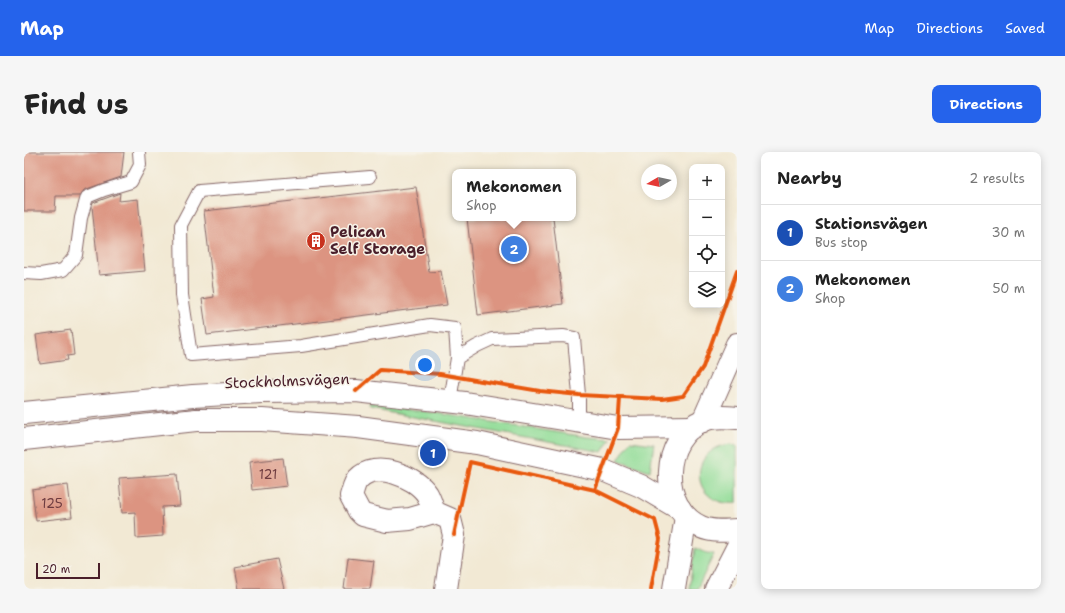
<!DOCTYPE html>
<html lang="en">
<head>
<meta charset="utf-8">
<style>
  :root { --surface:#fff; --page:#f6f6f6; --text:#222; --muted:#767676; --line:#e0e0e0; --accent:#2563eb }
  body { margin:0; font-family:"Shantell Sans",sans-serif; background:var(--page); color:var(--text) }
  .controls { position:absolute; right:12px; top:12px; display:grid; overflow:hidden; border-radius:8px; box-shadow:0 2px 10px #0003 }
  .controls button { width:36px; height:36px; display:grid; place-items:center; padding:0; border:0; border-bottom:1px solid var(--line); background:var(--surface); color:var(--text); font:20px sans-serif }
  .compass { position:absolute; left:617px; top:12px; width:36px; height:36px; border-radius:50%; background:var(--surface); box-shadow:0 2px 10px #0003; rotate:261deg }
  .scale { position:absolute; left:12px; bottom:10px; width:64px; box-sizing:border-box; padding-left:4px; border:2px solid #4a1f2b; border-top:0; font-size:11px; line-height:14px; white-space:nowrap; color:#4a1f2b; -webkit-text-stroke:3px #f7f3e8; paint-order:stroke }
  .you { position:absolute; left:401px; top:213px; width:14px; height:14px; margin:-10px; border:3px solid #fff; border-radius:50%; background:#1a73e8; box-shadow:0 0 0 6px #1a73e833 }
  .badge { display:grid; place-items:center; width:26px; height:26px; border-radius:50%; background:var(--accent); color:#fff; font-size:13px; font-weight:700 }
  .pin { position:absolute; translate:-50% -50%; border:2px solid #fff; box-shadow:0 1px 4px #0006 }
  .popup { position:absolute; left:428px; top:17px; width:124px; height:52px; box-sizing:border-box; display:grid; place-content:center; border-radius:8px; background:var(--surface); filter:drop-shadow(0 1px 3px #0005); font-size:13px; white-space:nowrap; color:var(--muted) }
  .popup b { font-size:15px; color:var(--text) }
  .popup::after { content:''; position:absolute; left:50%; top:100%; margin-left:-8px; border:8px solid transparent; border-top-color:var(--surface) }
  .list { margin:0; padding:0; list-style:none }
  h2 { display:flex; justify-content:space-between; align-items:center; height:52px; margin:0; padding:0 16px; font-size:17px }
  h2 small { font-size:13px; font-weight:400; color:var(--muted) }
  .list li { display:grid; grid-template-columns:26px 1fr auto; gap:12px; align-items:center; box-sizing:border-box; height:56px; padding:0 16px; border-top:1px solid var(--line) }
  .list b { display:block; font-size:15px; white-space:nowrap }
  .list p { margin:0; font-size:13px; white-space:nowrap; color:var(--muted) }
  .list em { font-size:13px; font-style:normal; color:var(--muted) }
  .icon { flex:none; width:22px; height:22px; fill:none; stroke:currentColor; stroke-width:2; stroke-linecap:round; stroke-linejoin:round }
  .map { position:relative; flex:none; width:713px; height:437px; overflow:hidden; border-radius:8px }
  header { display:flex; align-items:center; gap:24px; box-sizing:border-box; height:56px; padding:0 20px; background:var(--accent); color:#fff }
  header strong { font-size:19px }
  nav { display:flex; gap:22px; margin-inline-start:auto; font-size:14px }
  .intro { display:flex; align-items:center; justify-content:space-between; box-sizing:border-box; height:96px; padding:0 24px }
  h1 { margin:0; font-size:28px }
  .button { padding:10px 18px; border-radius:8px; background:var(--accent); color:#fff; font-size:14px; font-weight:700 }
  main { display:flex; gap:24px; padding:0 24px }
  aside { flex:1; background:var(--surface); border-radius:8px; box-shadow:0 2px 10px #0003 }
  .map>svg:first-child { display:block }
  .green { fill:#93dd99; stroke:#6e7e62 }
  .building { fill:#dc9481 }
  .lines { fill:none; stroke-linecap:round; stroke-linejoin:round }
  .service-casing { stroke:#856666; stroke-width:14 }
  .minor-casing { stroke:#856666; stroke-width:24 }
  .tertiary-casing { stroke:#856666; stroke-width:24 }
  .secondary-casing { stroke:#856666; stroke-width:24 }
  .service { stroke:#fff; stroke-width:12 }
  .minor { stroke:#fff; stroke-width:22 }
  .tertiary { stroke:#fff; stroke-width:22 }
  .secondary { stroke:#fff; stroke-width:22 }
  .cycleway-casing { stroke:#f7f3e8; stroke-width:6 }
  .cycleway { stroke:#e8590c; stroke-width:4 }
  .labels { text-anchor:middle; stroke-width:3; stroke-linejoin:round; paint-order:stroke }
  .number-label { font-size:13px; fill:#6e3c40 }
  .poi-label { font-size:15px; font-weight:bold; fill:#4a1f2b; stroke:#f7f3e8; text-anchor:start }
  .street-label { font-size:15px; fill:#4a1f2b; stroke:#f7f3e8 }
</style>
</head>
<body>
<header>
<strong>Map</strong>
<nav><a>Map</a><a>Directions</a><a>Saved</a></nav>
</header>
<div class="intro"><h1>Find us</h1><a class="button">Directions</a></div>
<main>
<div class="map">
<svg width="713" height="437" viewBox="0 0 713 437">
  <rect width="100%" height="100%" fill="#f7f3e8"/>
  <filter id="ink" filterUnits="userSpaceOnUse"><feTurbulence type="fractalNoise" baseFrequency=".025" numOctaves="2"/><feDisplacementMap in="SourceGraphic" scale="8" xChannelSelector="R" yChannelSelector="G"/><feConvolveMatrix kernelMatrix="1 2 1 2 8 2 1 2 1" color-interpolation-filters="sRGB"/></filter>
  <filter id="wash" filterUnits="userSpaceOnUse"><feTurbulence type="fractalNoise" baseFrequency=".012" numOctaves="4" result="noise"/><feDisplacementMap in="SourceGraphic" scale="16" xChannelSelector="R" yChannelSelector="G"/><feGaussianBlur stdDeviation="0.9" result="paint"/><feColorMatrix in="noise" values="0 0 0 0 0 0 0 0 0 0 0 0 0 0 0 0 0 1.4 0 .05"/><feComposite in="paint" operator="in"/></filter>
  <g filter="url(#wash)">
    <rect width="100%" height="100%" fill="#f2e9d4"/>
    <g class="green">
      <path d="M345 254 406 260 563 285 586 287 578 300 346 257Z"/>
      <path d="M606 289 630 292 626 319 594 308Z"/>
      <path d="M707 292 713 294V351C667 356 661 297 707 292Z"/>
      <path d="M671 396 683 401 690 402 673 437H665Z"/>
    </g>
    <g id="blocks">
      <g class="building">
        <path d="M0 0H100L97 25 60 38 56 44H32L31 59H0Z"/>
        <path d="M392 35 405 120 417 119 423 153 183 183 178 147 190 145 180 59Z"/>
        <path d="M96 41 95 49 114 47 121 119 75 123 68 54 69 51Z"/>
        <path d="M443 66H529L539 152 454 163Z"/>
        <path d="M47 178 50 203 43 204 44 208 16 212 12 183Z"/>
        <path d="M259 306 263 334 228 338 225 310Z"/>
        <path d="M153 322 156 354 138 355 139 384 112 386 111 360 98 361 95 326Z"/>
        <path d="M44 333 48 365 12 369 8 338Z"/>
        <path d="M324 406 350 409 346 437H320Z"/>
        <path d="M253 407 260 437H215L211 415Z"/>
      </g>
    </g>
  </g>
  <g filter="url(#ink)">
    <use href="#blocks" fill-opacity="0" stroke="#856666" stroke-width="1"/>
    <g class="lines">
      <defs>
        <g id="service">
          <path d="M346 25 175 39 157 73 158 143 167 203 277 194 406 173 431 176 433 206"/>
          <path d="M0 121 17 122 39 118 52 103 57 66 63 45 80 38 107 30 116 13 115 0"/>
          <path d="M426 249 433 206 453 194 468 187 539 184 550 186 555 243V270"/>
        </g>
        <path id="minor" d="M410 360C408 355 406 347 403 342 391 324 351 308 334 327 330 331 329 338 327 344L335 359 339 363 363 369 386 367 410 360 426 367 430 383 422 437"/>
        <g id="tertiary">
          <path d="M679 269 713 192"/>
          <path d="M650 437 662 365"/>
          <path d="M692 437 713 396"/>
        </g>
        <g id="secondary">
          <path d="M0 261 169 244 237 240 332 239 441 251 594 276 669 275"/>
          <path d="M713 266C702 265 690 264 680 268 636 285 634 356 677 375 688 380 701 379 713 378"/>
          <path d="M0 287 172 268H238L334 275 453 291 579 318 617 334 656 357"/>
        </g>
      </defs>
      <use href="#service" class="service-casing"/>
      <use href="#minor" class="minor-casing"/>
      <use href="#tertiary" class="tertiary-casing"/>
      <use href="#secondary" class="secondary-casing"/>
      <use href="#service" class="service"/>
      <use href="#minor" class="minor"/>
      <use href="#tertiary" class="tertiary"/>
      <use href="#secondary" class="secondary"/>
      <defs>
        <g id="cycleway">
          <path d="M332 239 356 218 416 222 516 239 555 243 638 247 659 244 679 215 713 119"/>
          <path d="M571 338 594 276 596 246"/>
          <path d="M430 383 446 310 571 338 631 368 636 387 627 437"/>
        </g>
      </defs>
      <use href="#cycleway" class="cycleway-casing"/>
      <use href="#cycleway" class="cycleway"/>
    </g>
  </g>
  <defs>
    <symbol id="building-disc" viewBox="-11 -11 22 22"><circle r="9.5" fill="#c8321e" stroke="#f7f3e8"/><path d="M-4-6H4V6H1V3H-1V6H-4ZM-2.5-4.3h1.7v1.8h-1.7ZM.8-4.3h1.7v1.8H.8ZM-2.5-1h1.7V.8h-1.7ZM.8-1h1.7V.8H.8Z" fill="#fff"/></symbol>
  </defs>
  <g fill-rule="evenodd">
    <use href="#building-disc" x="281" y="78" width="22" height="22"/>
  </g>
  <g class="labels">
    <g class="number-label">
      <text x="244" y="327">121</text>
      <text x="28" y="356">125</text>
    </g>
    <g class="poi-label">
      <text x="306" y="85">Pelican<tspan x="306" dy="17">Self Storage</tspan></text>
    </g>
    <g class="street-label">
      <text transform="translate(263 229) rotate(-2)" y="5">Stockholmsvägen</text>
    </g>
  </g>
</svg>
<div class="controls">
<button>+</button>
<button>−</button>
<button><svg class="icon" aria-label="locate" viewBox="0 0 24 24"><circle cx="12" cy="12" r="6"/><path d="M12 2v4M12 18v4M2 12h4M18 12h4"/></svg></button>
<button><svg class="icon" aria-label="layers" viewBox="0 0 24 24"><path d="M12 4l9 5-9 5-9-5zM3 14l9 5 9-5"/></svg></button>
</div>
<svg class="compass" viewBox="-18 -18 36 36"><path d="M0-13l5 13h-10z" fill="#e53935"/><path d="M0 13l5-13h-10z" fill="#767676"/></svg>
<div class="scale">20 m</div>
<div class="you"></div>
<div class="pin badge" style="left:409px;top:301px;background:#1a4fb4">1</div>
<div class="pin badge" style="left:490px;top:97px;background:#3f7fe0">2</div>
<div class="popup"><b>Mekonomen</b>Shop</div>
</div>
<aside>
<h2>Nearby<small>2 results</small></h2>
<ul class="list">
<li><span class="badge" style="background:#1a4fb4">1</span><div><b>Stationsvägen</b><p>Bus stop</p></div><em>30 m</em></li>
<li><span class="badge" style="background:#3f7fe0">2</span><div><b>Mekonomen</b><p>Shop</p></div><em>50 m</em></li>
</ul>
</aside>
</main>
</body>
</html>
